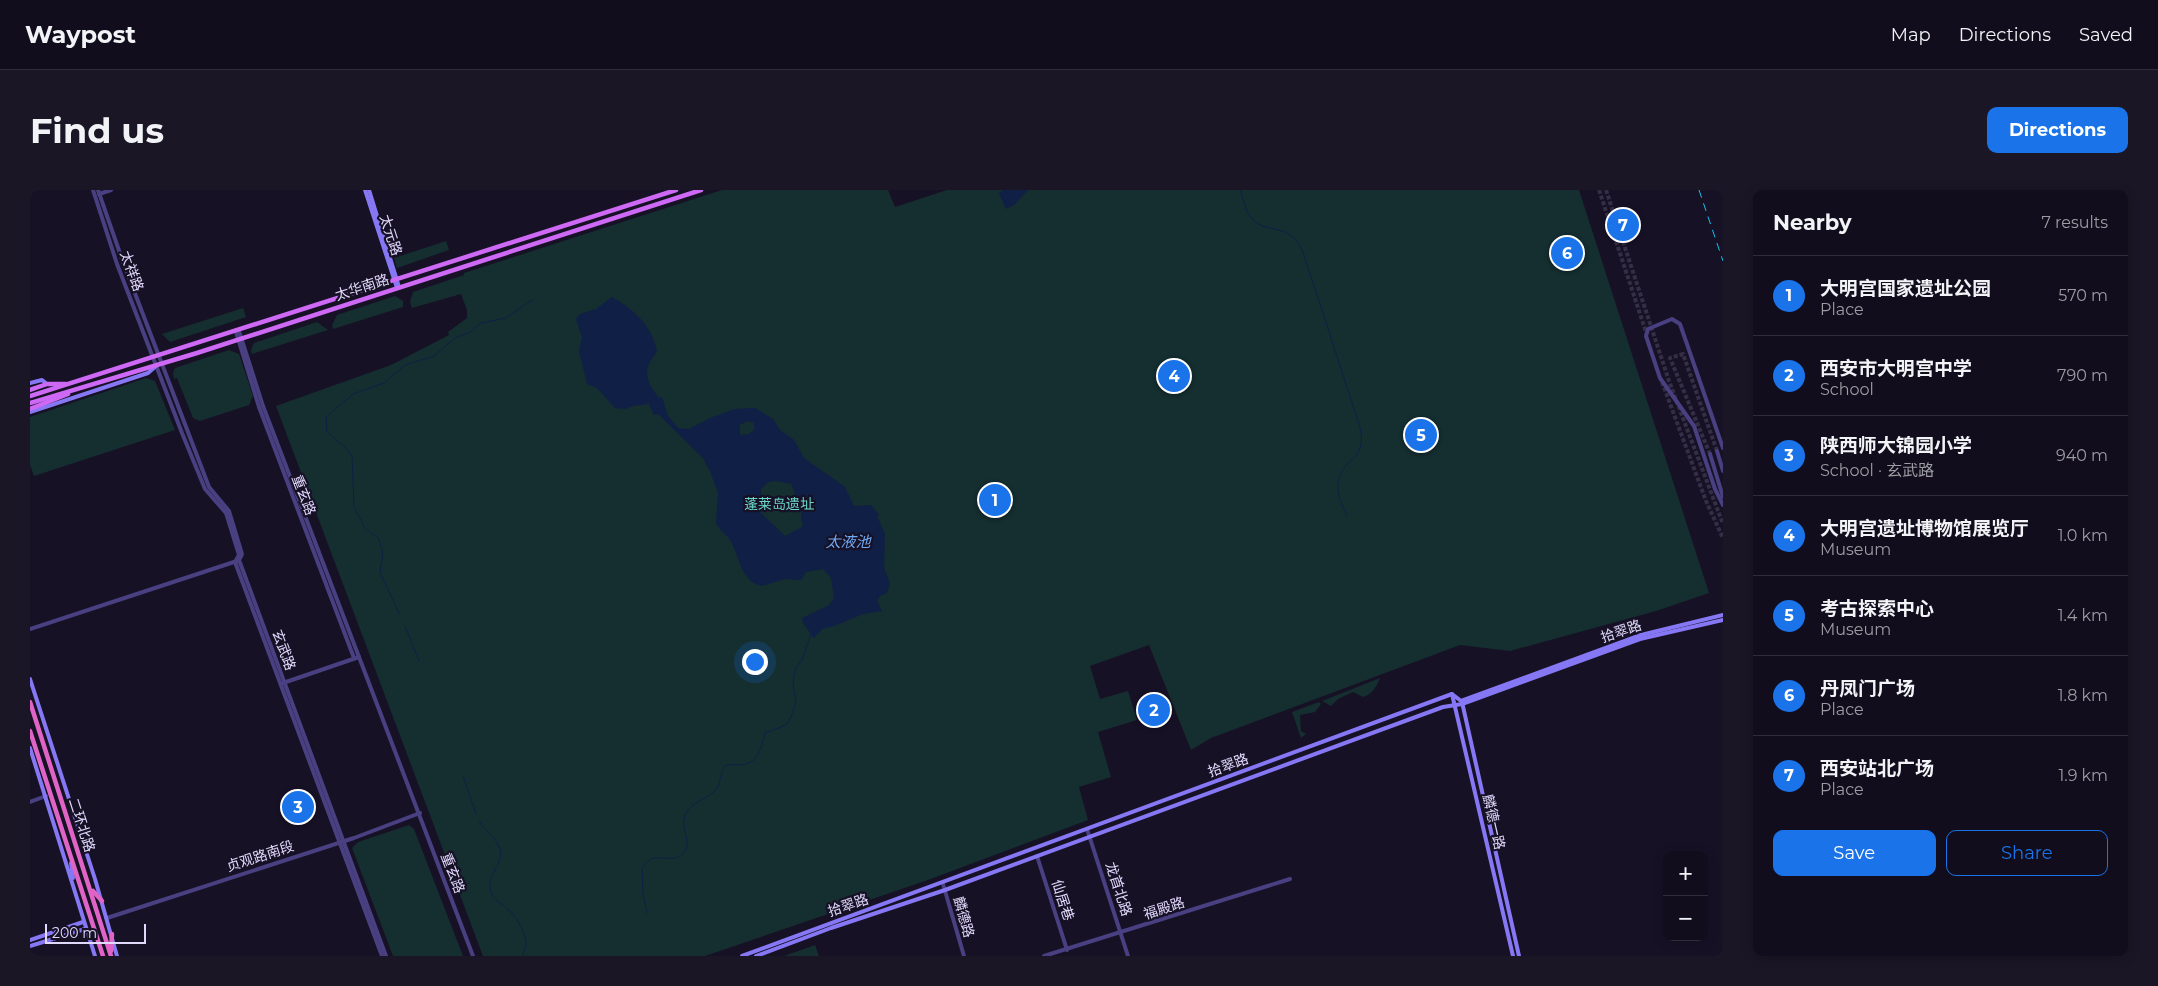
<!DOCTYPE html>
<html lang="en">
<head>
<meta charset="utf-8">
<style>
  :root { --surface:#110d1c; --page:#1a1625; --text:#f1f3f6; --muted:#9c9ca3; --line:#302d3b; --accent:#1a73e8 }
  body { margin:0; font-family:Montserrat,"Noto Sans SC",sans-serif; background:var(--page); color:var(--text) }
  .controls { position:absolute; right:15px; bottom:15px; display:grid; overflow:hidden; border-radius:10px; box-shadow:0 2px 12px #0003 }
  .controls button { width:45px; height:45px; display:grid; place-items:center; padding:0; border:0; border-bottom:1px solid var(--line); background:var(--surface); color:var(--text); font:25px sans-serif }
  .scale { position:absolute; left:15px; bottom:12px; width:101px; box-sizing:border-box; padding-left:5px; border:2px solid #e1d9fc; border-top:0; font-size:14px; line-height:18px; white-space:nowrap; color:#e1d9fc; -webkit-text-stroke:4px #171126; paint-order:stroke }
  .you { position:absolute; left:724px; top:471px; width:18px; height:18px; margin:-12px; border:4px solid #fff; border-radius:50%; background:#1a73e8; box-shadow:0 0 0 8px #1a73e833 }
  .badge { display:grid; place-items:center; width:32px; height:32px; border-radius:50%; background:var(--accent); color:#fff; font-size:16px; font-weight:700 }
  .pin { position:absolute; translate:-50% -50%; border:2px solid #fff; box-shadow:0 1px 5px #0006 }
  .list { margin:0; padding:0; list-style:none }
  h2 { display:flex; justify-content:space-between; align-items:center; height:65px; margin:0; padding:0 20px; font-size:21px }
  h2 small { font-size:16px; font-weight:400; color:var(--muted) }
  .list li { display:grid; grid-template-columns:32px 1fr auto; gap:15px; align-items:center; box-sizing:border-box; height:80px; padding:0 20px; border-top:1px solid var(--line) }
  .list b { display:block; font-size:19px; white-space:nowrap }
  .list p { margin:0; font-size:16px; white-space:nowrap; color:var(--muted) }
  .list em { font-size:16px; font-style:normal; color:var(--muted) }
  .actions { display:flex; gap:10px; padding:15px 20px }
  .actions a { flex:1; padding:11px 0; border:1px solid var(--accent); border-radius:10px; text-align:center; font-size:18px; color:var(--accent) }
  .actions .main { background:var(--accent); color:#fff }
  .map { position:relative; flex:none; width:1693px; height:766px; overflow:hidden; border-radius:10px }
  header { display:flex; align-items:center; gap:30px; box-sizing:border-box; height:70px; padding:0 25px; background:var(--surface); border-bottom:1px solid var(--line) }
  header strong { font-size:24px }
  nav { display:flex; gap:28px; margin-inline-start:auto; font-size:18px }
  .intro { display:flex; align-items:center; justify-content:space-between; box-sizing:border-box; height:120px; padding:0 30px }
  h1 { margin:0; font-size:35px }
  .button { padding:12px 22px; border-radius:10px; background:var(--accent); color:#fff; font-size:18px; font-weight:700 }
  main { display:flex; gap:30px; padding:0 30px }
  aside { flex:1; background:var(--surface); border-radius:10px; box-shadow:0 2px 12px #0003 }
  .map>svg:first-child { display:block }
  .green { fill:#152e30 }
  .water { fill:#101f46; fill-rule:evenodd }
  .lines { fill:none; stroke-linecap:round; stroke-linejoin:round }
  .stream { stroke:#101f46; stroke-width:1 }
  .tertiary-tunnel { stroke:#352f46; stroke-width:4; stroke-dasharray:4 2; stroke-linecap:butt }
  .secondary-tunnel { stroke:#352f46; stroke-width:4; stroke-dasharray:4 2; stroke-linecap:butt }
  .tertiary { stroke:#494082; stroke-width:4 }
  .secondary { stroke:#8678f5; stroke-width:4 }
  .primary { stroke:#cd69f4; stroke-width:4.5 }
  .trunk { stroke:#e063c6; stroke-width:4.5 }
  .rail { stroke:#14c4ee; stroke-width:1; stroke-dasharray:8 6; stroke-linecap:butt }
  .labels { text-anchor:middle; stroke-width:4.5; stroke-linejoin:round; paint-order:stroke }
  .street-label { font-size:14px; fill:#e1d9fc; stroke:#171126 }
  .park-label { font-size:14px; fill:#6ad8c7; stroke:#171126 }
  .water-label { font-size:15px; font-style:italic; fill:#6faaf5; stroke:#171126 }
</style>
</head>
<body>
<header>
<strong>Waypost</strong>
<nav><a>Map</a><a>Directions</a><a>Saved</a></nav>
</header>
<div class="intro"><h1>Find us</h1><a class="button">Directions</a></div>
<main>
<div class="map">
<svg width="1693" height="766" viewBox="0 0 1693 766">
  <rect width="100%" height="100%" fill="#171126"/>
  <g class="green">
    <path d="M692 0H858L865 17 917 0H1549L1679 403 1626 421 1480 461 1430 455 1181 548 1161 560 1119 455 1060 476 1070 509 1098 501 1107 530 1068 542 1081 587 1049 597 1058 630 898 690 675 766H453L246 216 361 175 419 145 418 142 437 128V120L431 104 382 118 380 112 383 102 434 85V83Z"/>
    <path d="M416 51 419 60 367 78 364 68Z"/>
    <path d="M365 106 373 111V117L303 139 302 135 307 125Z"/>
    <path d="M213 118 216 127 140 152 132 144Z"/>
    <path d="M287 132 298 140 222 164 221 160 224 153Z"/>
    <path d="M199 160 209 164 223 206 219 215 170 231 163 228 147 188 144 189 143 183 145 178Z"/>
    <path d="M116 188 125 191 145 240 4 286 0 275V227Z"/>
    <path d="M1350 488C1346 497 1343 504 1333 507L1323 502 1308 509 1301 516 1292 511Z"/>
    <path d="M1289 512 1291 514 1285 522 1270 525 1271 541 1276 544 1271 548 1262 522Z"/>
    <path d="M379 635 384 639 433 766H363L322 658 328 652Z"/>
    <path d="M785 755 789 766H754Z"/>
  </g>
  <g class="water">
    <path d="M974 0H998L984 15 976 19 969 3Z"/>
    <path d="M582 107C604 120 622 135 627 162 612 180 615 190 629 208L632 207 638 226 648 238 659 239 680 228 705 219 725 218 743 229 750 240 764 250 774 268 815 297 824 316 841 315 849 325 847 326 855 344 854 378 860 393 857 403 850 406 847 411 852 421 833 424 807 435 792 439 784 448 773 433 772 428 799 415 804 408 801 388 793 379 776 382 771 390 755 389 732 396C710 392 709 363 699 348 694 343 689 339 686 333L688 303 680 281 673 268 628 224 624 225 619 214 603 216 595 219 585 218 567 198 557 194 549 161 552 147 546 129 550 124 566 119ZM717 231 724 233V240L719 244 710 245V235ZM747 291 761 294 771 318V331L773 332 772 337 755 346 730 322 731 299 738 292Z"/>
  </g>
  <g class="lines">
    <g class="stream">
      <path d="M1210 0C1213 9 1215 19 1220 26 1234 46 1256 30 1272 59L1329 234C1340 271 1312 267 1308 292 1306 304 1313 316 1317 326"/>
      <path d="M369 423 350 382 353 364 349 349 335 338 324 317 322 267 318 260 297 242 296 227 323 204 354 193 375 175 404 166 425 148 440 142 451 133 476 128 502 110"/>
      <path d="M375 436 389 471"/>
      <path d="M433 586 446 624"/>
      <path d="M449 631C455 641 466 647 470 659 475 673 455 686 461 702 465 712 473 714 480 721 486 727 497 745 496 755 495 759 493 762 493 766"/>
      <path d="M617 723 613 704 612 678 621 669C632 665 645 673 654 663 662 654 652 641 654 629 657 613 674 611 685 601 691 594 690 583 695 576 702 573 709 576 716 574 729 571 732 554 735 543L756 535 761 527 766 512 763 495 765 479 772 470 781 444"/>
    </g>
    <path class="tertiary-tunnel" d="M1680 264 1640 168 1653 164 1687 261"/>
    <g class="secondary-tunnel">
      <path d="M1569 0 1617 145"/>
      <path d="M1576 0 1639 191 1693 334"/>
      <path d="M1632 192 1676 311 1693 348"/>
    </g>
    <g class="tertiary">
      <path d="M63 0 87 74 152 243 175 299 196 323 209 365 205 372 352 766"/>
      <path d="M68 0 93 72 179 297 199 321 212 364 209 370 356 766"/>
      <path d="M69 4 81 0"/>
      <path d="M209 141 233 216 329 467 253 493"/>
      <path d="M206 142 229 217 324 468"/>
      <path d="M1693 258 1650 134 1642 129 1618 139 1616 146 1630 188 1664 236 1685 299 1693 315"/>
      <path d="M1687 261 1693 281"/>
      <path d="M1680 264 1693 307"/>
      <path d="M0 439 207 371"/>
      <path d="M329 467 443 766"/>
      <path d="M0 612 16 606"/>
      <path d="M1057 639 1098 766"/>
      <path d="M1007 666 1037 760"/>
      <path d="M913 694 934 766"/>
      <path d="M77 728 324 648 390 623"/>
      <path d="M1014 766 1260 689"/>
    </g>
    <g class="secondary">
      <path d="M335 0 367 98"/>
      <path d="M339 0 369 97"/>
      <path d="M0 193 12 190 17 194"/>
      <path d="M0 222 118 183 126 176"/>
      <path d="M0 489 65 689 87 766"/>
      <path d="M1422 504 1483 766"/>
      <path d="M1432 512 1489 766"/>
      <path d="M0 558 65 766"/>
      <path d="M41 673 43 688"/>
      <path d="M0 750 53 732"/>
      <path d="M0 756 55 739"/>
      <path d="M712 766 1422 504 1431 511 1611 445 1693 425"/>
      <path d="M726 766 801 738 915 700 1413 517 1432 514 1610 449 1693 430"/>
    </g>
    <g class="primary">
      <path d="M0 200 17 194H36"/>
      <path d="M0 206 646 0"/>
      <path d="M0 213 167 163 671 0"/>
      <path d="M0 219 38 204"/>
    </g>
    <g class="trunk">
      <path d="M0 512 81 766"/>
      <path d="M0 541 73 766"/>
      <path d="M63 701 72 711"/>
      <path d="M81 761 82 744"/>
    </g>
    <path class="rail" d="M1669 0 1693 71"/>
  </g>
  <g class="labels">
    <g class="street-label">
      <text transform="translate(361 45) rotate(72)" y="5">太元路</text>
      <text transform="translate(102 81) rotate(70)" y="5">太祥路</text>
      <text transform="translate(332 97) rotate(-18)" y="5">太华南路</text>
      <text transform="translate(274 305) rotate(69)" y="5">重玄路</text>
      <text transform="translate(1591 441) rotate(-19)" y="5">拾翠路</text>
      <text transform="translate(254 460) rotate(70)" y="5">玄武路</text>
      <text transform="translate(1198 575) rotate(-20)" y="5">拾翠路</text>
      <text transform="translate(1464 632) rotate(77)" y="5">麟德一路</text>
      <text transform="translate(52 635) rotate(72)" y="5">二环北路</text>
      <text transform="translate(230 666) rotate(-18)" y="5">贞观路南段</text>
      <text transform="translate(423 683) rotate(69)" y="5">重玄路</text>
      <text transform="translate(1089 699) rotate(72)" y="5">龙首北路</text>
      <text transform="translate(1033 710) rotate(72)" y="5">仙居巷</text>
      <text transform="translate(818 715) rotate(-19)" y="5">拾翠路</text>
      <text transform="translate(1134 718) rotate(-18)" y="5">福殿路</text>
      <text transform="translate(934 727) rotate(74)" y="5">麟德路</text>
    </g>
    <g class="park-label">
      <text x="749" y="319">蓬莱岛遗址</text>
    </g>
    <g class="water-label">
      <text x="818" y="357">太液池</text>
    </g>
  </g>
</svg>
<div class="controls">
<button>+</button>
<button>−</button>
</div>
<div class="scale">200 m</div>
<div class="you"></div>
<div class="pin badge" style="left:965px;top:310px">1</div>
<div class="pin badge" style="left:1124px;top:520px">2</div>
<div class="pin badge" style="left:268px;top:617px">3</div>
<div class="pin badge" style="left:1144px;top:186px">4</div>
<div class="pin badge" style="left:1391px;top:245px">5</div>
<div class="pin badge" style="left:1537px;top:63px">6</div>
<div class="pin badge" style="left:1593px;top:35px">7</div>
</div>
<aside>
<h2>Nearby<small>7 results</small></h2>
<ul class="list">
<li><span class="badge">1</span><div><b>大明宫国家遗址公园</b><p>Place</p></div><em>570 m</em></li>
<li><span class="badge">2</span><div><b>西安市大明宫中学</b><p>School</p></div><em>790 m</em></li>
<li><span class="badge">3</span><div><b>陕西师大锦园小学</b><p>School · 玄武路</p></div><em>940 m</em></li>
<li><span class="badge">4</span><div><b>大明宫遗址博物馆展览厅</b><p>Museum</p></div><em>1.0 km</em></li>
<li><span class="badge">5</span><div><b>考古探索中心</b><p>Museum</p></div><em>1.4 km</em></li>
<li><span class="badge">6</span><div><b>丹凤门广场</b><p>Place</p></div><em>1.8 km</em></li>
<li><span class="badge">7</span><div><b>西安站北广场</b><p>Place</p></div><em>1.9 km</em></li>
</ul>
<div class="actions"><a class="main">Save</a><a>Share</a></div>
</aside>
</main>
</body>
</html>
